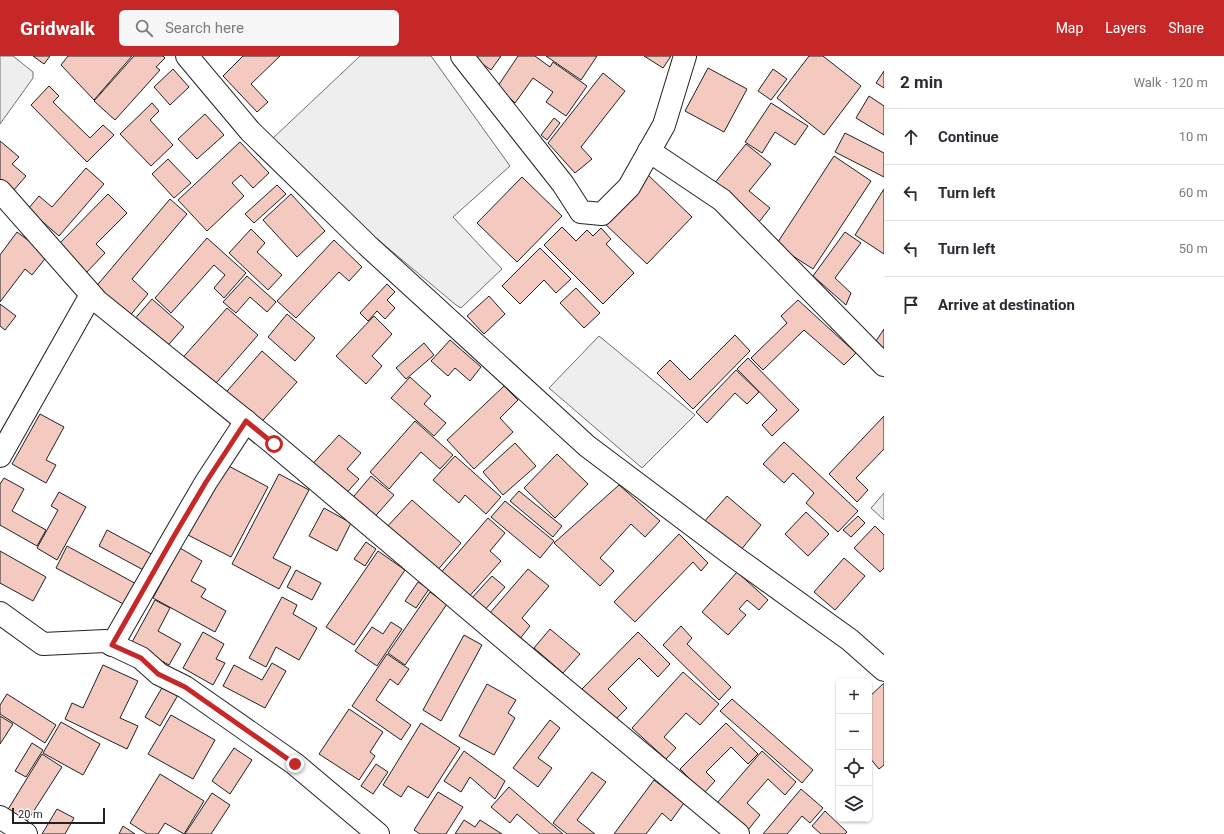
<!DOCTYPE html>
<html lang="en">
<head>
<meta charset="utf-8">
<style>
  :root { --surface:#fff; --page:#f7f7f7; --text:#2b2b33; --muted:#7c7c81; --line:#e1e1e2; --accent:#c62828 }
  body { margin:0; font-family:Roboto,sans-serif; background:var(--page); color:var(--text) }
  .controls { position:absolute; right:12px; bottom:12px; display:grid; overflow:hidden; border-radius:6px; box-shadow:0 1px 3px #0004 }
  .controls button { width:36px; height:36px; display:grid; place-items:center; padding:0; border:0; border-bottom:1px solid var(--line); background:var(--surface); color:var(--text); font:20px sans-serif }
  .scale { position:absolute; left:12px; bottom:10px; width:93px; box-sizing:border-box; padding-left:4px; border:2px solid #222; border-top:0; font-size:11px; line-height:14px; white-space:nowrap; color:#222; -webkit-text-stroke:3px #fff; paint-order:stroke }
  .stop { position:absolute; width:12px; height:12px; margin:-9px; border:3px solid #c62828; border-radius:50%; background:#fff }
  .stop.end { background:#c62828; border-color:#fff; box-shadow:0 1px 4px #0008 }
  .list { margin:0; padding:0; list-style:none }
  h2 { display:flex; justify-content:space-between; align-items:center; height:52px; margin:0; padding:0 16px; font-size:17px }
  h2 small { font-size:13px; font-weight:400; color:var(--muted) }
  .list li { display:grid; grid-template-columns:26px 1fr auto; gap:12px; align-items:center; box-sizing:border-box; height:56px; padding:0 16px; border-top:1px solid var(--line) }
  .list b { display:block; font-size:15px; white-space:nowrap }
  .list em { font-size:13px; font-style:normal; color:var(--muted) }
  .icon { flex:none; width:22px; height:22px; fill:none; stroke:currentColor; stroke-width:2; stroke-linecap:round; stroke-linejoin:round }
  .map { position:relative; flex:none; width:884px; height:778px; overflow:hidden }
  header { display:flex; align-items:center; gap:24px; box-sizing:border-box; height:56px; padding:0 20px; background:var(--accent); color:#fff }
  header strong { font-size:19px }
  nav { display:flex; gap:22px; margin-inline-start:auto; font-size:14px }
  .search { width:280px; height:36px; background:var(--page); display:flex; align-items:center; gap:10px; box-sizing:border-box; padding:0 14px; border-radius:6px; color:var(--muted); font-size:15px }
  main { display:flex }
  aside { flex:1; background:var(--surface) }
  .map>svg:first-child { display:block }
  .green { fill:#eee; stroke:#6f6f6f }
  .building { fill:#f3c9c0; stroke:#222 }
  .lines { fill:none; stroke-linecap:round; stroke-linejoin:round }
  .minor-casing { stroke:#222; stroke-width:24 }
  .minor { stroke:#fff; stroke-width:22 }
  .route { stroke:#c62828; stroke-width:5 }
</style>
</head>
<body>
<header>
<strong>Gridwalk</strong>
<div class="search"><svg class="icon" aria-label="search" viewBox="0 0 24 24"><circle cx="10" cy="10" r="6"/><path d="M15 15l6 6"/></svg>Search here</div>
<nav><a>Map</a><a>Layers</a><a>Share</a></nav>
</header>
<main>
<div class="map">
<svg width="884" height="778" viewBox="0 0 884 778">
  <rect width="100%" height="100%" fill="#fff"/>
  <g class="green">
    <path d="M0 0H13L33 16V22L0 68Z"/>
    <path d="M360 0H431L510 110 453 161 502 213 461 252 456 249 370 177 272 83Z"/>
    <path d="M599 280 695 359 642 412 549 332Z"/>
    <path d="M884 437V464L871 452Z"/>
  </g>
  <g class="building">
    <path d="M33 0H50L44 8Z"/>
    <path d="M68 0H132L94 44 61 9Z"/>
    <path d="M134 0H163L165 2 156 11 160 14 115 64 94 45Z"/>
    <path d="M243 0H280L251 28 268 46 257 56 223 20Z"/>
    <path d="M474 0H501L491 14 473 1Z"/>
    <path d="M518 0H535L550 11 553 6 587 30 566 60 546 46 553 36 533 22 515 47 498 30Z"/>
    <path d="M546 0H597L581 24Z"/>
    <path d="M644 0H671L663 12Z"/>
    <path d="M809 0H823L861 30 824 79 777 42Z"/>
    <path d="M708 12 747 33 724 76 685 55Z"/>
    <path d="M173 13 189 31 170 49 154 31Z"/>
    <path d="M773 13 787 23 771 44 758 35Z"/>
    <path d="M884 15V32L876 27Z"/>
    <path d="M603 17 625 35 581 91 592 103 575 117 548 87Z"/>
    <path d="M49 30 59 40 53 46 90 82 103 69 114 79 87 106 31 49Z"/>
    <path d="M869 40 884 50V79L856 62Z"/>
    <path d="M152 47 159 55 150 64 173 89 151 110 120 78Z"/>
    <path d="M771 47 808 70 795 89 775 76 762 97 745 86Z"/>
    <path d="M205 58 224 79 197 103 178 83Z"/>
    <path d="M554 62 560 67 547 84 541 79Z"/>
    <path d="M845 77 884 97V121L835 96Z"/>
    <path d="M0 85 19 101 12 108 26 120 13 135 0 124Z"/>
    <path d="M240 86 269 117 253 132 241 119 232 127 244 140 207 175 178 144Z"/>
    <path d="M746 88 771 108 749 135 770 152 759 166 714 128Z"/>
    <path d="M834 100 871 125 813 213 776 189Z"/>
    <path d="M168 103 191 127 174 142 152 118Z"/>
    <path d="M86 112 104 128 59 180 28 153 39 140 52 151Z"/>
    <path d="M647 118 692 161 647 208 602 165Z"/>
    <path d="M522 121 562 160 517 206 477 167Z"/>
    <path d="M277 129 286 138 254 167 245 158Z"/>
    <path d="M884 133V198L855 179Z"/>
    <path d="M108 138 127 157 96 188 105 197 85 218 57 190Z"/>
    <path d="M291 138 325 175 297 201 263 164Z"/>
    <path d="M170 143 187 158 132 223 148 238 128 262 94 233Z"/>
    <path d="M562 171 576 185 587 174 593 180 601 172 611 183 606 188 634 217 603 248 544 189Z"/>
    <path d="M251 173 265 187 257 196 282 219 268 234 229 197Z"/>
    <path d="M17 176 48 199 32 219 25 213 0 246V199Z"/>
    <path d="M845 176 861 187 835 222 851 237 846 249 813 220Z"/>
    <path d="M207 182 246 217 224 242 214 232 225 219 214 209 171 257 155 242Z"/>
    <path d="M334 184 362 211 349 225 339 216 296 262 277 245Z"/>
    <path d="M540 192 571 223 556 237 544 224 520 248 502 230Z"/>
    <path d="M247 220 276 246 267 256 250 241 236 257 223 246Z"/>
    <path d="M387 228 395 236 387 244 395 252 385 263 377 255 368 265 360 257Z"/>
    <path d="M576 232 600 257 584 272 560 247Z"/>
    <path d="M489 240 505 258 484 278 467 260Z"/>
    <path d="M152 243 184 271 164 294 132 266Z"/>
    <path d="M798 244 856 297 844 309 804 274 763 314 751 302 787 267 781 260Z"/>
    <path d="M0 248 16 260 5 274 0 270Z"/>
    <path d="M227 252 258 279 210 334 178 307Z"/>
    <path d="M287 258 315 282 295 305 268 281Z"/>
    <path d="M374 260 392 278 372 300 382 310 366 328 336 300Z"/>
    <path d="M884 273V293L876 285Z"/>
    <path d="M735 279 750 295 693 353 657 317 670 304 690 324Z"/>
    <path d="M450 284 481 311 470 325 455 312 448 320 431 305Z"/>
    <path d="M424 287 434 299 406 323 396 312Z"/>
    <path d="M262 295 297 326 257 371 222 341Z"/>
    <path d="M748 302 799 354 772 380 762 369 777 354 737 313Z"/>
    <path d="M736 314 759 336 747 348 735 337 707 367 696 356Z"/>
    <path d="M410 321 431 340 424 348 446 367 434 380 391 342Z"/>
    <path d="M504 330 518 344 500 362 513 376 474 413 447 384Z"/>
    <path d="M40 358 64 371 46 404 56 409 46 427 12 408Z"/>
    <path d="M884 360V393L856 422 868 434 857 446 829 418Z"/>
    <path d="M415 365 453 399 440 413 421 396 389 433 370 416Z"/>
    <path d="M339 379 361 397 347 413 359 423 342 442 308 413Z"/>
    <path d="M784 386 858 455 838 476 806 447 814 437 793 417 784 427 763 408Z"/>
    <path d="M515 387 536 410 503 439 483 416Z"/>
    <path d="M557 398 588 428 555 462 524 432Z"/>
    <path d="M455 400 501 441 486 458 465 439 459 447 433 424Z"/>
    <path d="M225 408 268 431 231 501 188 479Z"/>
    <path d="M279 418 309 434 273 502 291 511 279 533 232 508Z"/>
    <path d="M371 420 394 439 371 465 349 446Z"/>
    <path d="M4 422 24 433 12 455 46 474 37 490 0 469V428Z"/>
    <path d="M619 429 660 465 645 481 631 468 600 502 614 515 600 530 554 487Z"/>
    <path d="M519 435 562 470 553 481 510 445Z"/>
    <path d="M59 436 86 451 57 504 37 492 58 454 51 450Z"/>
    <path d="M727 440 761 469 741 494 703 467Z"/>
    <path d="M412 444 461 487 435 517 385 473Z"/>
    <path d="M505 445 554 485 540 502 491 461Z"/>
    <path d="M324 452 351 467 337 495 309 480Z"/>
    <path d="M806 456 829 478 808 500 785 478Z"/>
    <path d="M858 460 865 467 851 481 843 474Z"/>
    <path d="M488 462 505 477 490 495 501 505 465 545 438 520Z"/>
    <path d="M875 470 884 479V512L880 516 854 492Z"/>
    <path d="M107 474 157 501 149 517 99 490Z"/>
    <path d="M679 478 708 507 701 515 693 506 635 566 614 546Z"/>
    <path d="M366 486 376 493 365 510 354 503Z"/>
    <path d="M67 490 140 530 129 551 56 512Z"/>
    <path d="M180 492 202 505 191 525 206 533 201 541 226 555 215 576 153 542Z"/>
    <path d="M0 495 46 521 33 545 0 527Z"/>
    <path d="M378 495 405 514 354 589 326 571Z"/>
    <path d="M844 502 865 520 835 554 814 536Z"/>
    <path d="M528 513 549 530 522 562 530 570 519 584 489 558Z"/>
    <path d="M296 514 321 527 312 544 287 531Z"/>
    <path d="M737 516 768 544 759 554 747 544 739 553 746 559 728 579 702 556Z"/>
    <path d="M492 520 505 531 483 556 470 544Z"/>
    <path d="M418 526 429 533 416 552 405 545Z"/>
    <path d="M430 536 447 548 405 609 388 597Z"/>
    <path d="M282 541 297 549 293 558 317 572 299 604 276 591 266 611 249 602Z"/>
    <path d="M155 544 170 552 158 575 181 588 169 609 131 588Z"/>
    <path d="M391 566 402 573 377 610 355 595 372 571 383 578Z"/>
    <path d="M681 570 692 582 687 588 731 631 719 644 663 589Z"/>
    <path d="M550 573 580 598 563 617 534 592Z"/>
    <path d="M203 576 224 588 216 603 225 607 213 629 183 612Z"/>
    <path d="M638 576 670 608 658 621 639 602 608 633 627 652 614 665 582 633Z"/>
    <path d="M464 579 482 589 441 665 423 654Z"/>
    <path d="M387 598 409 613 398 629 390 623 376 644 411 669 401 684 352 650Z"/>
    <path d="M272 607 286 615 265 652 223 630 234 609 262 624Z"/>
    <path d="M103 609 138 625 120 662 138 670 127 693 65 663 72 647 83 652Z"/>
    <path d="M683 616 719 648 700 669 686 657 664 681 676 692 666 703 632 672Z"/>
    <path d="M884 627V709L879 713 869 701V641Z"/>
    <path d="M487 628 516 644 508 657 515 662 494 699 459 680Z"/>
    <path d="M163 630 178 639 160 670 145 661Z"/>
    <path d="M7 638 56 669 45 687 0 658V649Z"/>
    <path d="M732 643 813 714 802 727 720 655Z"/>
    <path d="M349 653 383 676 370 696 375 700 359 724 319 698Z"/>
    <path d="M171 659 215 684 193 723 148 698Z"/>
    <path d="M0 660 13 668 0 688Z"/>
    <path d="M550 664 560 672 538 702 552 712 538 731 513 712Z"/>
    <path d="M61 666 100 688 83 719 43 697Z"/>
    <path d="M421 667 460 692 428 742 408 730 401 741 383 729Z"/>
    <path d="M726 667 758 698 748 708 731 691 706 716 715 725 704 737 680 713Z"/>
    <path d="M32 687 43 694 26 721 15 715Z"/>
    <path d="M234 692 252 704 230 738 212 725Z"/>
    <path d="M464 695 505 725 495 743 470 721 461 736 444 725Z"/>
    <path d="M762 695 796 726 785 739 768 723 747 747 760 759 748 774 717 747Z"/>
    <path d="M42 698 62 711 26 767 7 755Z"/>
    <path d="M376 708 388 716 373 738 361 730Z"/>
    <path d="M592 716 606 726 577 764 595 778H567L553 767Z"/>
    <path d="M160 718 204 745 184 778 165 767 158 778H147L130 767Z"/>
    <path d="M654 724 684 747 671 765 662 757 646 778H614Z"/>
    <path d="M509 731 563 778H540L517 758 510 767 491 751Z"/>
    <path d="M801 733 823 752 810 767 802 760 787 778H763Z"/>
    <path d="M438 736 463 751 446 778H420L414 774Z"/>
    <path d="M212 737 230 749 211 778H185Z"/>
    <path d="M57 753 74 762 65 778H42Z"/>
    <path d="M825 755 847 776 845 778H821L812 770Z"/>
    <path d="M464 764 475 771 480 764 502 778H455Z"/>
    <path d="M123 770 135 778H119Z"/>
  </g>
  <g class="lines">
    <defs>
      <g id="minor">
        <path d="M187 0 250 75 367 189 587 390 736 502 850 584 884 614"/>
        <path d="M462 0 563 128 581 156 602 158 629 131 664 69 685 0"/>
        <path d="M649 95 722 144 884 309"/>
        <path d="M0 135 97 245 274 388 541 614 738 778"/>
        <path d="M0 400 91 239"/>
        <path d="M0 557 43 588 105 585 141 602 159 618 185 631 295 708 378 778"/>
        <path d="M112 589 174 481 206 426 246 365"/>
        <path d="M0 761 26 778"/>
      </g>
    </defs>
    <use href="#minor" class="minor-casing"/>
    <use href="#minor" class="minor"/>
  </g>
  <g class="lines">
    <path class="route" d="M274 388 246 365 206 426 174 480 112 589 141 602 158 618 185 631 295 708"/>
  </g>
</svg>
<div class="controls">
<button>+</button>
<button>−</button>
<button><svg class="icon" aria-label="locate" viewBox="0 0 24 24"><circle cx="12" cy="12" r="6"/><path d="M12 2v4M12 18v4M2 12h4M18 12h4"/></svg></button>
<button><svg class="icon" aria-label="layers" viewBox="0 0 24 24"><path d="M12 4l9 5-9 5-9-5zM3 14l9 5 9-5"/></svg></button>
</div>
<div class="scale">20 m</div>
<div class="stop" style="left:274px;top:388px"></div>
<div class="stop end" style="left:295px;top:708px"></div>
</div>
<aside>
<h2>2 min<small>Walk · 120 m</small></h2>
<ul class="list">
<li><svg class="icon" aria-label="ahead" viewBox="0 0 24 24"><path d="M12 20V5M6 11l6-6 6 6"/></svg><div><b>Continue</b></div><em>10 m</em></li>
<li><svg class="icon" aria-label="left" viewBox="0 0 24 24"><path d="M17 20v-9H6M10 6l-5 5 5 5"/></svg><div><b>Turn left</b></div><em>60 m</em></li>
<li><svg class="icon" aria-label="left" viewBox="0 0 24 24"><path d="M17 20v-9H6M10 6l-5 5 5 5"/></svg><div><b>Turn left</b></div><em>50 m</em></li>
<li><svg class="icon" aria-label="arrive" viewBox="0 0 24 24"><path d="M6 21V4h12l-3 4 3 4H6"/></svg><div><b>Arrive at destination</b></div></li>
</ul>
</aside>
</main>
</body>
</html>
